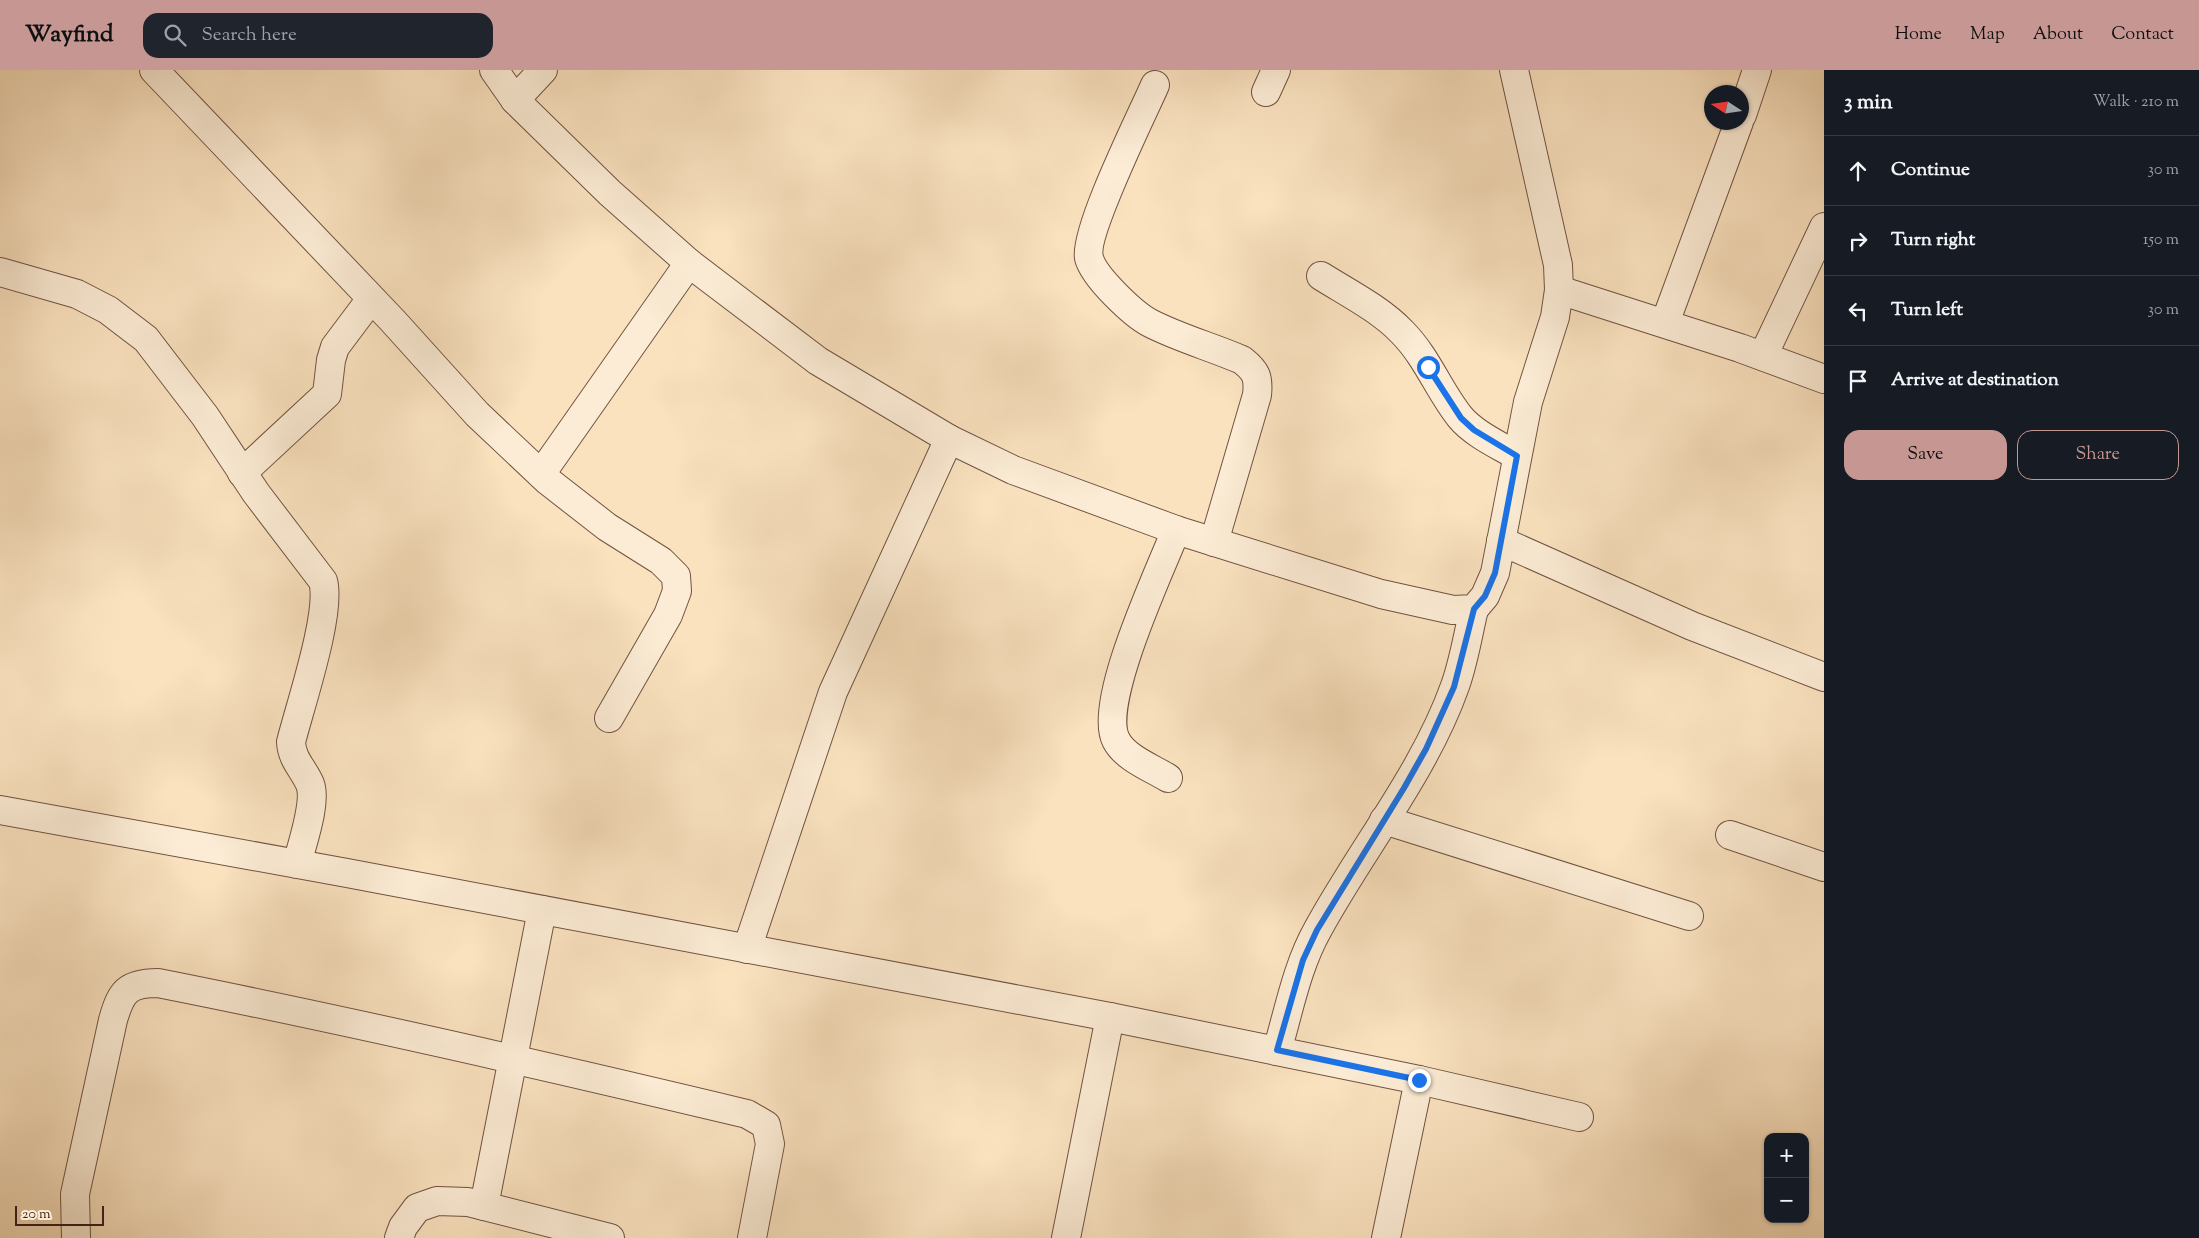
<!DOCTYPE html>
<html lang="en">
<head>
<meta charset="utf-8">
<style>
  :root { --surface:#171b24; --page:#20242c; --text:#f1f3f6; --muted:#9ea1a6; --line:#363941; --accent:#c59692 }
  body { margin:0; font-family:"Sorts Mill Goudy",serif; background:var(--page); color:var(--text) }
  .controls { position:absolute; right:15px; bottom:15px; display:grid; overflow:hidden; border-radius:10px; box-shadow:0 1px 4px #0004 }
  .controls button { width:45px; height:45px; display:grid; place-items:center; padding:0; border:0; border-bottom:1px solid var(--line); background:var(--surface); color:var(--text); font:25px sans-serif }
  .compass { position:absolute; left:1704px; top:15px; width:45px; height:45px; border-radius:50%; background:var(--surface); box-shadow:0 1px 4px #0004; rotate:282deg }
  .scale { position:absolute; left:15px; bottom:12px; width:89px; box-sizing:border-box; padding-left:5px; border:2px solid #432317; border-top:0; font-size:14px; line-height:18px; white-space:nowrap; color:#432317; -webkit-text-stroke:4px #fcecd5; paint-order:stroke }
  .stop { position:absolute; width:15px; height:15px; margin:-11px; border:4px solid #1a73e8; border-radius:50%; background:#fff }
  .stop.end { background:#1a73e8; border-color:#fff; box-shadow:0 1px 5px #0008 }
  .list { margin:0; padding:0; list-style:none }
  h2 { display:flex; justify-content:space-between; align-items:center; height:65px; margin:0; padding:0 20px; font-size:21px }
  h2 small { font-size:16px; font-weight:400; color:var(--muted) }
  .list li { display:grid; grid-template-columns:32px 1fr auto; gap:15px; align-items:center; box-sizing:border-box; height:70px; padding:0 20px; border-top:1px solid var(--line) }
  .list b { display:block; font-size:19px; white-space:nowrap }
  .list em { font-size:16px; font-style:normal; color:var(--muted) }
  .actions { display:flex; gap:10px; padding:15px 20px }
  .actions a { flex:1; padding:11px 0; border:1px solid var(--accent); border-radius:15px; text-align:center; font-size:18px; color:var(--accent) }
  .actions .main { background:var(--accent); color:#111 }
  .icon { flex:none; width:28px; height:28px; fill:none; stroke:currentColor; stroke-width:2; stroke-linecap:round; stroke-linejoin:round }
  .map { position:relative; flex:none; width:1824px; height:1168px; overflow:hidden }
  header { display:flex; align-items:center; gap:30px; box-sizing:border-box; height:70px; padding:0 25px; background:var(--accent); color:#111 }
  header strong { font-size:24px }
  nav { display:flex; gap:28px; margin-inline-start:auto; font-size:18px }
  .search { width:350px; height:45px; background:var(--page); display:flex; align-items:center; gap:12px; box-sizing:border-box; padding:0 18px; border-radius:15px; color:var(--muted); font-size:19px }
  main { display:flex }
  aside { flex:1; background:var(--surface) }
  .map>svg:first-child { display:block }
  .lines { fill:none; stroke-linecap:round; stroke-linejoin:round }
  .minor-casing { stroke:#715341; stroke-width:30 }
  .minor { stroke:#fcecd5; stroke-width:28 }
  .route { stroke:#1a73e8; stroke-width:6 }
</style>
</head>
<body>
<header>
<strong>Wayfind</strong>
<div class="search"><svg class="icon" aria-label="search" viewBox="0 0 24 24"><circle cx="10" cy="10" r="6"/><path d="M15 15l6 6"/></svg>Search here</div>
<nav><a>Home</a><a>Map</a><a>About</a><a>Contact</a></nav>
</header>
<main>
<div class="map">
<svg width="1824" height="1168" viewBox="0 0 1824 1168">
  <rect width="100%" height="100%" fill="#fae2bf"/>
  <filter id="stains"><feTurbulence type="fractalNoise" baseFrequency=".004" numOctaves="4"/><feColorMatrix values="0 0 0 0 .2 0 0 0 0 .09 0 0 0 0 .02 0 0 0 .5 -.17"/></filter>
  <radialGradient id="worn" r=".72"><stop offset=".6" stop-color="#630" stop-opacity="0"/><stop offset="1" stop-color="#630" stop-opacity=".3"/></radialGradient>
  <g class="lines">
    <defs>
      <g id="minor">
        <path d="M154 0 393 251 477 344 548 411 607 457 661 491 676 506 677 521 668 545 609 648"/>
        <path d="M494 0 515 30 610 123 689 193 818 291 949 369 1013 400 1176 460 1381 524 1453 540 1474 539 1485 526 1495 503 1528 332 1555 247 1559 220 1558 195 1514 0"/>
        <path d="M1155 15C1142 45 1083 163 1089 188 1094 207 1133 244 1150 253 1179 268 1212 277 1242 290 1256 301 1259 307 1257 325L1214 472"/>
        <path d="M1266 22 1276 0"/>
        <path d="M515 30 543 0"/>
        <path d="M1742 45 1757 0"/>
        <path d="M0 202 77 224 108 240 146 269 205 346 256 423 323 511C332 542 300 636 291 672 292 690 303 698 310 714 317 732 302 774 297 794"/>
        <path d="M1321 206C1348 223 1380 239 1402 262 1427 287 1439 321 1460 347 1474 364 1499 375 1517 386"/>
        <path d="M1559 220 1740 278 1824 309"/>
        <path d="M1665 253 1739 52"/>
        <path d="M1763 286 1824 157"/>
        <path d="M242 403 327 324 331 290 335 277 371 229"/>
        <path d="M541 404 689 193"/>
        <path d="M1501 471 1692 556 1824 607"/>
        <path d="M1168 708C1152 698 1125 688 1116 670 1097 633 1160 501 1176 460"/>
        <path d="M0 740 347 803 1110 947 1419 1010 1579 1047"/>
        <path d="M1384 750 1689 846"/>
        <path d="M1730 765 1824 797"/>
        <path d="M747 879 833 622 949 369"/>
        <path d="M1277 981C1289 940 1297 896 1318 859 1361 780 1425 701 1455 616 1464 591 1468 564 1474 539"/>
        <path d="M484 1136 542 840"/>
        <path d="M76 1168 75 1124 113 950C121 922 127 913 158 913 355 952 551 997 747 1044L766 1055 770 1074 752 1168"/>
        <path d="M399 1168 403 1157 417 1138 437 1131 468 1132 610 1168"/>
        <path d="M1066 1168 1110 947"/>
        <path d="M1386 1168 1419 1010"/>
      </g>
    </defs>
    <use href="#minor" class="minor-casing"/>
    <use href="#minor" class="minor"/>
  </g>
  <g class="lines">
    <path class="route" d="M1419 1010 1277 980 1303 890 1317 860 1404 718 1426 679 1454 617 1474 539 1485 526 1495 503 1517 386 1474 360 1461 348 1428 297"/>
  </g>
  <rect width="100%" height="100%" filter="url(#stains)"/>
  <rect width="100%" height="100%" fill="url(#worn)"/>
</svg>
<div class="controls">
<button>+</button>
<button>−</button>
</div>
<svg class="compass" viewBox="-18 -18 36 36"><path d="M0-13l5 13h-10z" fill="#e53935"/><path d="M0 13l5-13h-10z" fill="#9ea1a6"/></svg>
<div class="scale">20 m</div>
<div class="stop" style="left:1428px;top:297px"></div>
<div class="stop end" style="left:1419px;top:1010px"></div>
</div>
<aside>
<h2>3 min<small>Walk · 210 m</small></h2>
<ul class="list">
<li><svg class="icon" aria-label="ahead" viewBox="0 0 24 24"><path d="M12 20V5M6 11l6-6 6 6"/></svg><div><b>Continue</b></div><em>30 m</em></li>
<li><svg class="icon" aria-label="right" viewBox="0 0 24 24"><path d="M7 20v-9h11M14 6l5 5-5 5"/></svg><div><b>Turn right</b></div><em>150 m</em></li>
<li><svg class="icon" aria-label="left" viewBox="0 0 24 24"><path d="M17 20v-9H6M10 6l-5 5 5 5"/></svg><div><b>Turn left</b></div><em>30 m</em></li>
<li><svg class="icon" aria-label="arrive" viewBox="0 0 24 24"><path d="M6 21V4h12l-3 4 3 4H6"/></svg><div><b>Arrive at destination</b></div></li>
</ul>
<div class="actions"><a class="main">Save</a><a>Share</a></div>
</aside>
</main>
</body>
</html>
